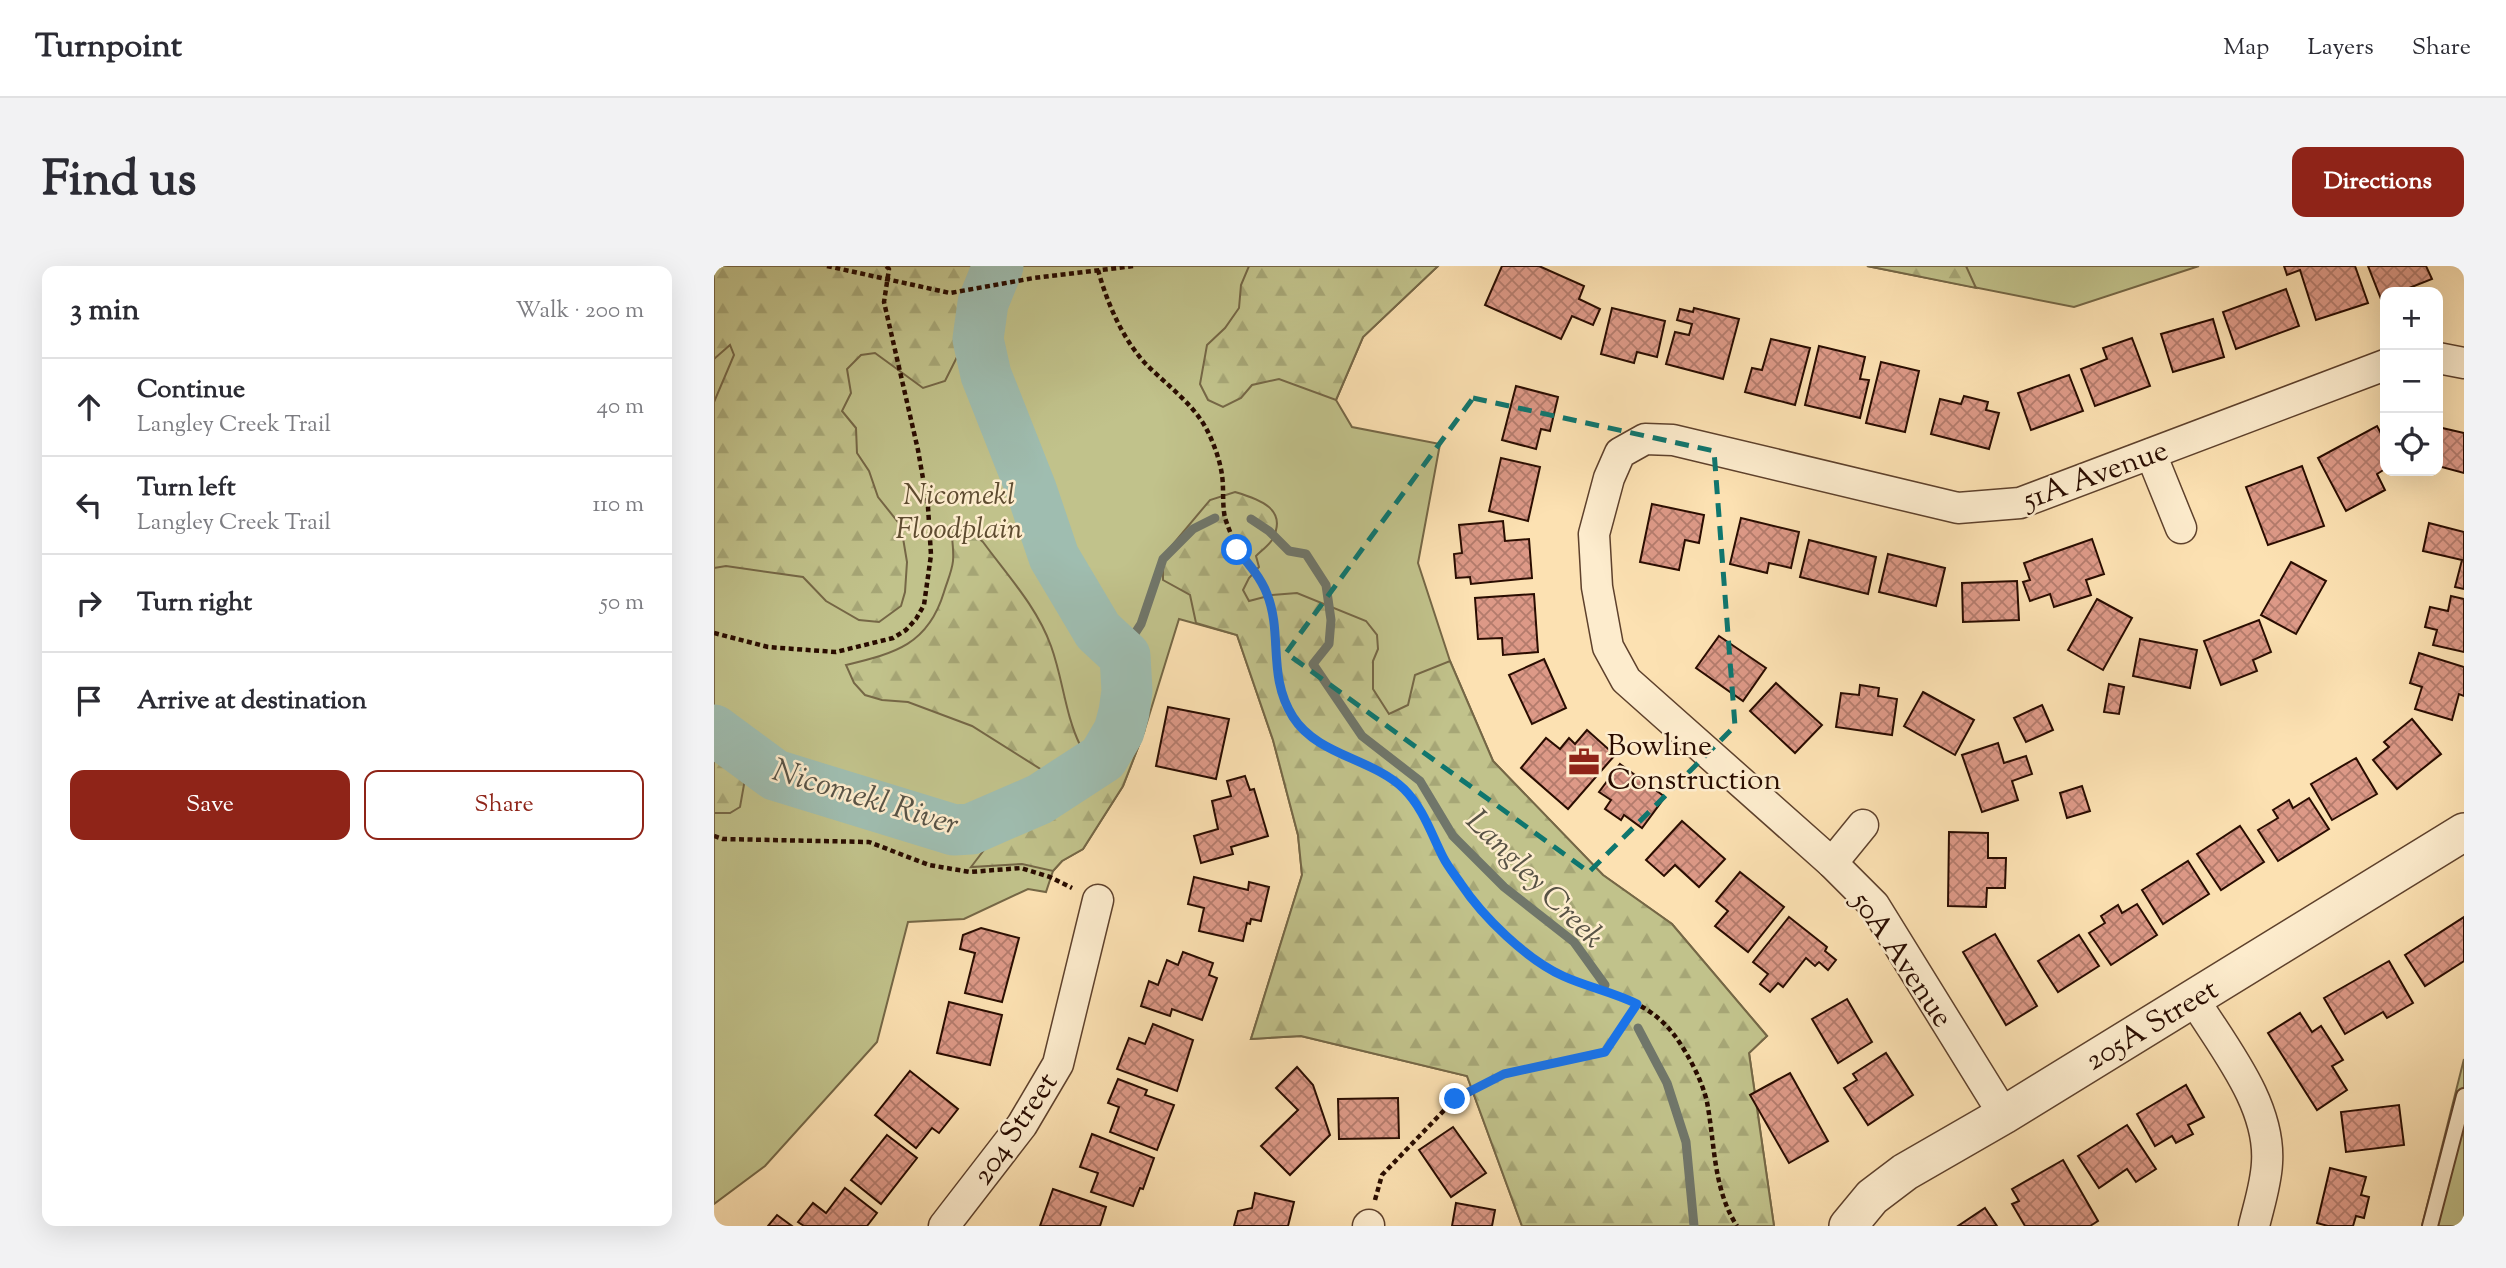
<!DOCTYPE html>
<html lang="en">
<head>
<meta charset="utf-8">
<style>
  :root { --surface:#fff; --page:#f2f2f3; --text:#2b2b33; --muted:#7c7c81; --line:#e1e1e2; --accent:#8f2418 }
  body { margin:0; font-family:"Sorts Mill Goudy",serif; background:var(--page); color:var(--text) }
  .controls { position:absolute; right:21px; top:21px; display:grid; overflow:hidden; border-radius:14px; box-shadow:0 7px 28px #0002 }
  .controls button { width:63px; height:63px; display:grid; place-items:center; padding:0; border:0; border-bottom:2px solid var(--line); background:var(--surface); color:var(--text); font:35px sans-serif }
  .stop { position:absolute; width:21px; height:21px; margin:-16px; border:5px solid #1a73e8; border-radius:50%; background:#fff }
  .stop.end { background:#1a73e8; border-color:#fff; box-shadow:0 2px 7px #0008 }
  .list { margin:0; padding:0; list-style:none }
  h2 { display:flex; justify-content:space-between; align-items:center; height:91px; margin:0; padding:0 28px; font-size:30px }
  h2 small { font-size:23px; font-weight:400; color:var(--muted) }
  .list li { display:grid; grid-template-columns:46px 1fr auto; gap:21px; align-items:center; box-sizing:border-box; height:98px; padding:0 28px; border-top:2px solid var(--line) }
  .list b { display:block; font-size:26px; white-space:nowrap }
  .list p { margin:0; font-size:23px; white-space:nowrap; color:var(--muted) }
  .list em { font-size:23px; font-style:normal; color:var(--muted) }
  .actions { display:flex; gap:14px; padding:21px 28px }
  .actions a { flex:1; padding:16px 0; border:2px solid var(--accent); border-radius:14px; text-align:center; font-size:24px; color:var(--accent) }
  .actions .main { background:var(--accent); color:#fff }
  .icon { flex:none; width:38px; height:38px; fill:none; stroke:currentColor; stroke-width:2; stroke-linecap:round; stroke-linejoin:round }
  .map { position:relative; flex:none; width:1750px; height:960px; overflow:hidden; border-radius:14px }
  header { display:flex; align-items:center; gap:42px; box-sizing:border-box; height:98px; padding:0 35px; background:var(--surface); border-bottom:2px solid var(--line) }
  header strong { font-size:33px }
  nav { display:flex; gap:38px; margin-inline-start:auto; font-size:24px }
  .intro { display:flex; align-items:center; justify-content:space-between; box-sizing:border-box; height:168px; padding:0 42px }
  h1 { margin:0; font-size:49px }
  .button { padding:18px 32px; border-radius:14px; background:var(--accent); color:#fff; font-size:24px; font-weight:700 }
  main { display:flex; gap:42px; padding:0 42px }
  aside { flex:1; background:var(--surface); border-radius:14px; box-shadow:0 7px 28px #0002 }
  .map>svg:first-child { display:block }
  .green { fill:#c1c28b; stroke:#756746; stroke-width:2 }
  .forest { fill:url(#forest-firs); stroke:#756746; stroke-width:2 }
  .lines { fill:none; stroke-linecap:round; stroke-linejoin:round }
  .stream { stroke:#70766a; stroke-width:9 }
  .river { stroke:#9fbdb0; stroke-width:51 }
  .building { fill:url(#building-cross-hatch); stroke:#290c00; stroke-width:2 }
  .service-casing { stroke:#5e412c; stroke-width:18 }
  .minor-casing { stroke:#5e412c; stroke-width:33 }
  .tertiary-casing { stroke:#5e412c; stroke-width:40 }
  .path { stroke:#290c00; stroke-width:4.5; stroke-dasharray:5 3.5; stroke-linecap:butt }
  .service { stroke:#fdeccd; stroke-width:14 }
  .minor { stroke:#fdeccd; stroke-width:30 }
  .tertiary { stroke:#fdeccd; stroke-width:37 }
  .route { stroke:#1a73e8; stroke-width:9 }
  .marked { fill:none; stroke:#0f766e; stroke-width:5; stroke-dasharray:14 9; stroke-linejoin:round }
  .labels { text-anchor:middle; stroke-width:5; stroke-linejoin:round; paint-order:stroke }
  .street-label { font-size:30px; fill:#290c00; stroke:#fdeccd }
  .park-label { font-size:30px; font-style:italic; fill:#5e4c31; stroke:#fdeccd }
  .poi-label { font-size:30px; fill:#290c00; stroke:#fdeccd; text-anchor:start }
  .water-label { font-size:32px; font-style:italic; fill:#585346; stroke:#fdeccd }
</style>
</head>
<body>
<header>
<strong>Turnpoint</strong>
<nav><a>Map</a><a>Layers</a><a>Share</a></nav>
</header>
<div class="intro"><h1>Find us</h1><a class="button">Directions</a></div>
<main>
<aside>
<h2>3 min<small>Walk · 200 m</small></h2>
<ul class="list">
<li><svg class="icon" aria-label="ahead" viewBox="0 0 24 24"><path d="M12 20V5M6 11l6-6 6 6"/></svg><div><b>Continue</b><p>Langley Creek Trail</p></div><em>40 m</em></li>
<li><svg class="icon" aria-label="left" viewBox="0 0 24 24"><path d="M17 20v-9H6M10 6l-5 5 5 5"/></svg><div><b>Turn left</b><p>Langley Creek Trail</p></div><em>110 m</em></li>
<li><svg class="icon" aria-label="right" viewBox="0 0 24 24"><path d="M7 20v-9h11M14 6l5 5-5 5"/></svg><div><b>Turn right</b></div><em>50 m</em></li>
<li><svg class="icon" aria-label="arrive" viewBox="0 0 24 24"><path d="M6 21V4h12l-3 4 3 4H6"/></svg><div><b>Arrive at destination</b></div></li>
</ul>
<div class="actions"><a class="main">Save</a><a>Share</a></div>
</aside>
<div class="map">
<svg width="1750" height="960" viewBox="0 0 1750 960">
  <defs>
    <pattern id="forest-firs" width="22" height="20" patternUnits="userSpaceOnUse" patternTransform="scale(1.75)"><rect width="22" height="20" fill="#c1c28b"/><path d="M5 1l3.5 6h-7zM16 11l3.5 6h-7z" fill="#a6a676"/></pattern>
    <pattern id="building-cross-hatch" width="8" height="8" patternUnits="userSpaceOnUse" patternTransform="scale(1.75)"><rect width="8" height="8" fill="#dd9987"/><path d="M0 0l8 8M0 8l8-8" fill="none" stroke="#b37b6c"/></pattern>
  </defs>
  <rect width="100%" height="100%" fill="#fce1b2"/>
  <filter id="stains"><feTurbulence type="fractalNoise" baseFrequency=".00286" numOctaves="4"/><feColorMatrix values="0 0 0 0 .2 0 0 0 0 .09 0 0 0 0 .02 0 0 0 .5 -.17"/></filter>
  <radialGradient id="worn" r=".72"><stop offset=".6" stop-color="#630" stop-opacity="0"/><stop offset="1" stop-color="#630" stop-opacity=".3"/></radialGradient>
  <g class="green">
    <path d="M0 0H724L649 71 622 134 638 161 726 178 704 297 736 395 779 495 889 609 958 658 1053 770 1035 787 1060 960H808L753 810 587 770 537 773 588 609 584 569 559 474 523 369 465 353 430 466 409 520 369 583 348 595 339 605 332 626 314 623 250 653 194 656 163 776 51 900 0 938Z"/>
    <path d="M1153 0H1485L1360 41Z"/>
    <path d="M1750 793V960H1708Z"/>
  </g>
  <g class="forest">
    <path d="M0 0H263L250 32 244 56 245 87 231 115 209 122 161 87 147 89 133 103 137 127 128 145 142 162 143 187 155 205 164 231 187 260 193 296 191 326 187 340 165 356 145 354 112 335 89 311 12 300 0 302V136L20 89 16 79 0 93Z"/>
    <path d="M535 0H724L649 71 622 134 565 113 538 119 527 132 509 141 494 134 486 118 493 79 511 62 525 42 527 19Z"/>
    <path d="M1153 0H1252L1262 22Z"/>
    <path d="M521 226C545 233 575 243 558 274 554 280 547 285 542 290L545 301 535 312 529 324 535 335 558 329 583 327 652 355 663 369 664 383 659 395V423L675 448 694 439 701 409 736 395 779 495 889 609 958 658 1053 770 1035 787 1060 960H808L753 810 587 770 537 773 588 609 584 569 559 474 523 369 482 357 476 329 449 314V290L496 234Z"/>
    <path d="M237 262 262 270 269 276C294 310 323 341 337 380 349 413 351 448 366 479L336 509 258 460 194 436 168 434 151 429 140 417 132 399C181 387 214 379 230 326 233 316 238 305 239 295 240 284 238 273 237 262Z"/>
    <path d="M430 466 409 520 369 583 348 595 339 605 308 598 257 601 283 567 305 559 327 546 397 494 417 470Z"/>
    <path d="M0 489 31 513 26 541 16 547H0Z"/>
  </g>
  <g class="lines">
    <g class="stream">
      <path d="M537 253 555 265 575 285 592 288 612 319 617 354 615 378 599 398 648 470 706 515 739 570 790 621 860 676 891 719"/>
      <path d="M411 390 416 375 427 358 449 293 479 263 501 252"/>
      <path d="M924 762 953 817 972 876 980 960"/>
    </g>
    <path class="river" d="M0 464 61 509 240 564 257 563 326 533 389 492 405 465 410 446 413 425 411 390 384 365 340 291 317 223 272 109 264 73 269 37 284 0"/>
  </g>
  <g class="building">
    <path d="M788 0H825L870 20 865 33 886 43 879 59 858 50 847 73 771 39Z"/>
    <path d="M1570 0H1641L1654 37 1602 54 1586 4 1573 9Z"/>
    <path d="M1654 0H1712L1718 13 1685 26H1671V32L1667 33Z"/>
    <path d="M1572 23 1585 60 1522 83 1509 46Z"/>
    <path d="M898 42 951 55 943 91 923 86 920 97 887 88Z"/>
    <path d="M980 42 1025 53 1009 113 952 98 961 66 975 69 978 58 963 54 966 43 979 46Z"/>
    <path d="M1499 53 1510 91 1459 106 1447 68Z"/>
    <path d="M1418 72 1436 120 1381 140 1367 103 1393 93 1389 82Z"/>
    <path d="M1057 73 1096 82 1081 139 1031 126 1038 102 1048 104Z"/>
    <path d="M1105 80 1151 91 1146 113 1155 114 1146 152 1091 139Z"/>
    <path d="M1167 96 1205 105 1191 166 1152 157Z"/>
    <path d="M1355 109 1369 145 1317 164 1304 127Z"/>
    <path d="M802 120 844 131 836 165 827 163 822 183 788 174Z"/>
    <path d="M1250 130 1274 136 1272 144 1285 147 1275 183 1217 168 1226 133 1247 138Z"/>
    <path d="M1663 160 1671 175V203L1663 208 1671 224 1632 245 1604 192Z"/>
    <path d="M1724 161 1750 167V207L1724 200Z"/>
    <path d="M787 192 826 201 814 255 775 245Z"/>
    <path d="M1588 200 1610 260 1554 279 1532 221Z"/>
    <path d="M938 238 990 249 985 277 971 274 965 304 926 296Z"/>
    <path d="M1027 252 1085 266 1077 302 1055 297 1053 307 1016 298Z"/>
    <path d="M789 255 791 275 815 273 818 312 757 318 756 311 742 312 740 288 748 287 745 259Z"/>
    <path d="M1715 257 1750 266V323L1741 321 1748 294 1709 285Z"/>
    <path d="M1378 273 1390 308 1372 314 1377 329 1340 341 1336 328 1316 335 1309 316 1316 314 1310 297Z"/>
    <path d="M1095 274 1162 291 1154 328 1086 311Z"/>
    <path d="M1174 288 1231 302 1222 340 1165 326Z"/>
    <path d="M1577 296 1612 315 1582 368 1547 349Z"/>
    <path d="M1303 315 1305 354 1249 356 1248 317Z"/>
    <path d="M820 328 824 386 789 389 788 372 764 373 761 332Z"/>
    <path d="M1737 330 1750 333V386L1719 379 1723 364 1711 361 1716 341 1734 345Z"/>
    <path d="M1383 333 1418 352 1389 404 1354 384Z"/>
    <path d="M1545 354 1557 386 1539 394 1543 405 1507 419 1490 375Z"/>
    <path d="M1005 370 1052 402 1029 435 982 402Z"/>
    <path d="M1426 373 1483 384 1476 422 1419 410Z"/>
    <path d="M1705 387 1750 401V430L1745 428 1738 454 1701 443 1708 421 1696 417Z"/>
    <path d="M830 393 852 442 818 458 795 409Z"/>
    <path d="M1062 417 1108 459 1081 487 1036 445Z"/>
    <path d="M1395 418 1410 421 1405 448 1390 446Z"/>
    <path d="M1146 419 1165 422 1164 430 1183 433 1178 469 1122 461 1127 427 1145 429Z"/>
    <path d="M1209 426 1260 454 1241 489 1190 460Z"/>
    <path d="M1328 439 1339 464 1312 476 1300 452Z"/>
    <path d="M454 441 515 453 502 513 442 500Z"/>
    <path d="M1698 453 1727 488 1683 523 1659 494 1675 481 1670 476Z"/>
    <path d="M873 464 901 489 854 543 807 502 832 472 846 483 855 472 861 478Z"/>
    <path d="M1284 477 1290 497 1312 490 1318 508 1298 515 1304 534 1268 546 1248 489Z"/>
    <path d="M1642 492 1663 528 1618 554 1597 518Z"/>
    <path d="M906 498 951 531 928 562 910 549 907 554 891 543 897 534 885 526Z"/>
    <path d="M531 510 536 524 540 523 554 570 517 581 519 588 487 597 480 570 504 563 498 535 517 530 513 515Z"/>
    <path d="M1368 520 1376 545 1353 552 1346 527Z"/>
    <path d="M1595 532 1615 563 1564 595 1544 564 1564 552 1559 544 1575 534 1579 542Z"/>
    <path d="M968 555 1011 593 985 621 961 599 950 610 932 594Z"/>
    <path d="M1526 560 1550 596 1507 624 1483 588Z"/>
    <path d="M1235 566 1274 567V592H1292L1291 622H1273L1272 641 1234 640Z"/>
    <path d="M1474 595 1495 628 1449 658 1428 624Z"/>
    <path d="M1026 606 1070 641 1034 686 1001 660 1014 645 1002 635Z"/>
    <path d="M480 611 534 624 535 616 555 621 547 655 537 653 536 658 533 657 529 675 485 665 490 642 474 638Z"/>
    <path d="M1423 638 1443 669 1397 699 1375 667 1391 657 1387 650 1404 639 1408 647Z"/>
    <path d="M1075 651 1113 681 1111 685 1122 694 1114 704 1105 696 1101 700 1092 692 1069 721 1064 717 1056 726 1046 718 1054 708 1039 696Z"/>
    <path d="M1750 651V695L1711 720 1691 689Z"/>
    <path d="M267 662 305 672 288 736 251 727 261 687 246 683 249 669Z"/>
    <path d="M1281 668 1323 740 1292 759 1249 686Z"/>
    <path d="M1365 669 1385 700 1344 726 1324 695Z"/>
    <path d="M469 686 499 697 495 709 503 712 488 754 458 743 456 750 427 740 435 715 444 719 453 694 464 699Z"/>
    <path d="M1675 695 1699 737 1673 752 1669 746 1631 768 1610 732Z"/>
    <path d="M1133 733 1158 776 1124 797 1098 753Z"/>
    <path d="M235 736 288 749 276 799 223 787Z"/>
    <path d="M1586 747 1598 766 1607 760 1629 794 1618 800 1633 824 1603 844 1554 767Z"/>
    <path d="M439 758 479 774 463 825 403 803 415 772 431 778Z"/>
    <path d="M1172 787 1199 829 1154 859 1130 822 1143 814 1139 808Z"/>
    <path d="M583 801 599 819 616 869 576 909 547 880 584 844 562 822Z"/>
    <path d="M196 805 244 843 225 867 218 862 202 882 161 849Z"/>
    <path d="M1076 807 1114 875 1075 897 1036 829Z"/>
    <path d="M404 813 433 824 431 829 460 839 443 884 396 866 405 841 394 837Z"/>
    <path d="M1472 819 1490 851 1474 859 1479 868 1462 877 1458 870 1441 880 1423 848Z"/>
    <path d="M684 832 685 872 625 873 624 833Z"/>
    <path d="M1685 839 1690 879 1632 886 1627 846Z"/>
    <path d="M1413 859 1442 903 1422 916 1413 903 1385 922 1364 890Z"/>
    <path d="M739 861 772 907 737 931 705 884Z"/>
    <path d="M378 868 440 892 429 923 426 922 419 940 377 926 384 907 366 901Z"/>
    <path d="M173 869 203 892 167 938 137 914Z"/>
    <path d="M1349 894 1384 955 1376 960H1311L1298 938 1305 935 1298 923Z"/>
    <path d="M1616 902 1652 911 1647 929 1655 931 1650 952 1642 950 1639 960H1614L1603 957Z"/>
    <path d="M131 922 163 947 153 960H90L84 956 99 937 112 947Z"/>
    <path d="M339 923 392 941 386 960H326Z"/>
    <path d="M541 927 580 936 574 960H520L524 945 538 942Z"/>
    <path d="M742 937 781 944 778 960H738Z"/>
    <path d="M1271 942 1283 960H1244Z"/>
    <path d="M63 949 78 960H54Z"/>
  </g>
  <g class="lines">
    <defs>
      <path id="service" d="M1716 960 1750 830"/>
      <g id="minor">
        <path d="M1724 92 1750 97"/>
        <path d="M1437 188 1467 262"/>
        <path d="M1118 597 1149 559"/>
        <path d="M1479 732C1509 781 1557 838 1553 897 1552 918 1545 939 1540 960"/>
        <path d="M1290 849 1160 639 1118 597 912 414 894 381 883 321 880 268 895 212 906 187 931 173 959 174 1244 242 1306 237 1671 99"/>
        <path d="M230 960 308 859 344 798 384 634"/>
        <path d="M654 960 655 959"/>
      </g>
      <path id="tertiary" d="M1134 960 1158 931 1191 906 1290 849 1750 566"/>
    </defs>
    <use href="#service" class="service-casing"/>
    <use href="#minor" class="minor-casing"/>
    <use href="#tertiary" class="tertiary-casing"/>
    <g class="path">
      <path d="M113 0 236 27 320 12 420 0"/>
      <path d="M384 4C393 36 407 70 430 96 452 119 481 138 495 168 501 181 506 195 508 209 510 223 508 238 511 252 514 261 518 271 522 280 533 304 552 314 557 344 562 374 558 406 570 434 595 490 653 485 690 523 710 543 717 568 729 592 741 615 759 637 778 655 798 676 823 699 850 710 892 729 931 730 961 770 974 788 988 814 993 836 1001 878 999 923 1023 960"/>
      <path d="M0 367 54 381 122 386 179 372 192 364 202 353 210 339 217 289 214 241 204 184 170 36 175 3 172 0"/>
      <path d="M0 570 9 573 155 576 215 599 256 606 307 602 336 611 358 622"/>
      <path d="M661 934 668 909 741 833 790 808 891 786 923 738"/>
    </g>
    <use href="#service" class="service"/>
    <use href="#minor" class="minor"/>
    <use href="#tertiary" class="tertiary"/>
  </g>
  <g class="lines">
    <path class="route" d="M523 284C534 297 547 312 553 328 569 368 553 410 579 451 604 490 658 492 690 523 709 542 717 567 729 591 734 601 741 609 747 618 769 651 812 693 849 710 873 721 899 726 923 738L891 786 790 808 741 833"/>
  </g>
  <path class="marked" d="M759 132 1000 185 1021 460 875 606 572 387Z"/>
  <defs>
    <symbol id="office-bare" viewBox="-9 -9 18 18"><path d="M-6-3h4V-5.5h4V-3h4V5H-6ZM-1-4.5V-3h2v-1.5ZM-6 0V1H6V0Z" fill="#8f2418" stroke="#fdeccd" stroke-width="2.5" paint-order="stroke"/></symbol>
  </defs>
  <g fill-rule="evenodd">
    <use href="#office-bare" x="848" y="474" width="44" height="44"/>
  </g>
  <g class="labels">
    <g class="street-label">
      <text transform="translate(1381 208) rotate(-20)" y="10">51A Avenue</text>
      <text transform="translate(1189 693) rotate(56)" y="10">50A Avenue</text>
      <text transform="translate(1437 758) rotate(-31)" y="10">205A Street</text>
      <text transform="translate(300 862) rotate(-56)" y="10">204 Street</text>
    </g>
    <g class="park-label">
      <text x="245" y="238">Nicomekl<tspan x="245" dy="34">Floodplain</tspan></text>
    </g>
    <g class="poi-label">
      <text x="893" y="489">Bowline<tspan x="893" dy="34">Construction</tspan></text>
    </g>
    <g class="water-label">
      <text transform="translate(152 530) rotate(17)" y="11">Nicomekl River</text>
      <text transform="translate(822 612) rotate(45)" y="11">Langley Creek</text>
    </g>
  </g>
  <rect width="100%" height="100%" filter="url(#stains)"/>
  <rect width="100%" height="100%" fill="url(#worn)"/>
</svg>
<div class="controls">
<button>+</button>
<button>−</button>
<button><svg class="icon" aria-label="locate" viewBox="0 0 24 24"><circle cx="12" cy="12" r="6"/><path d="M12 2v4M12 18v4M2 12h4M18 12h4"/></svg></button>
</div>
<div class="stop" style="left:523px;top:284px"></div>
<div class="stop end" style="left:741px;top:833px"></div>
</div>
</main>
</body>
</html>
